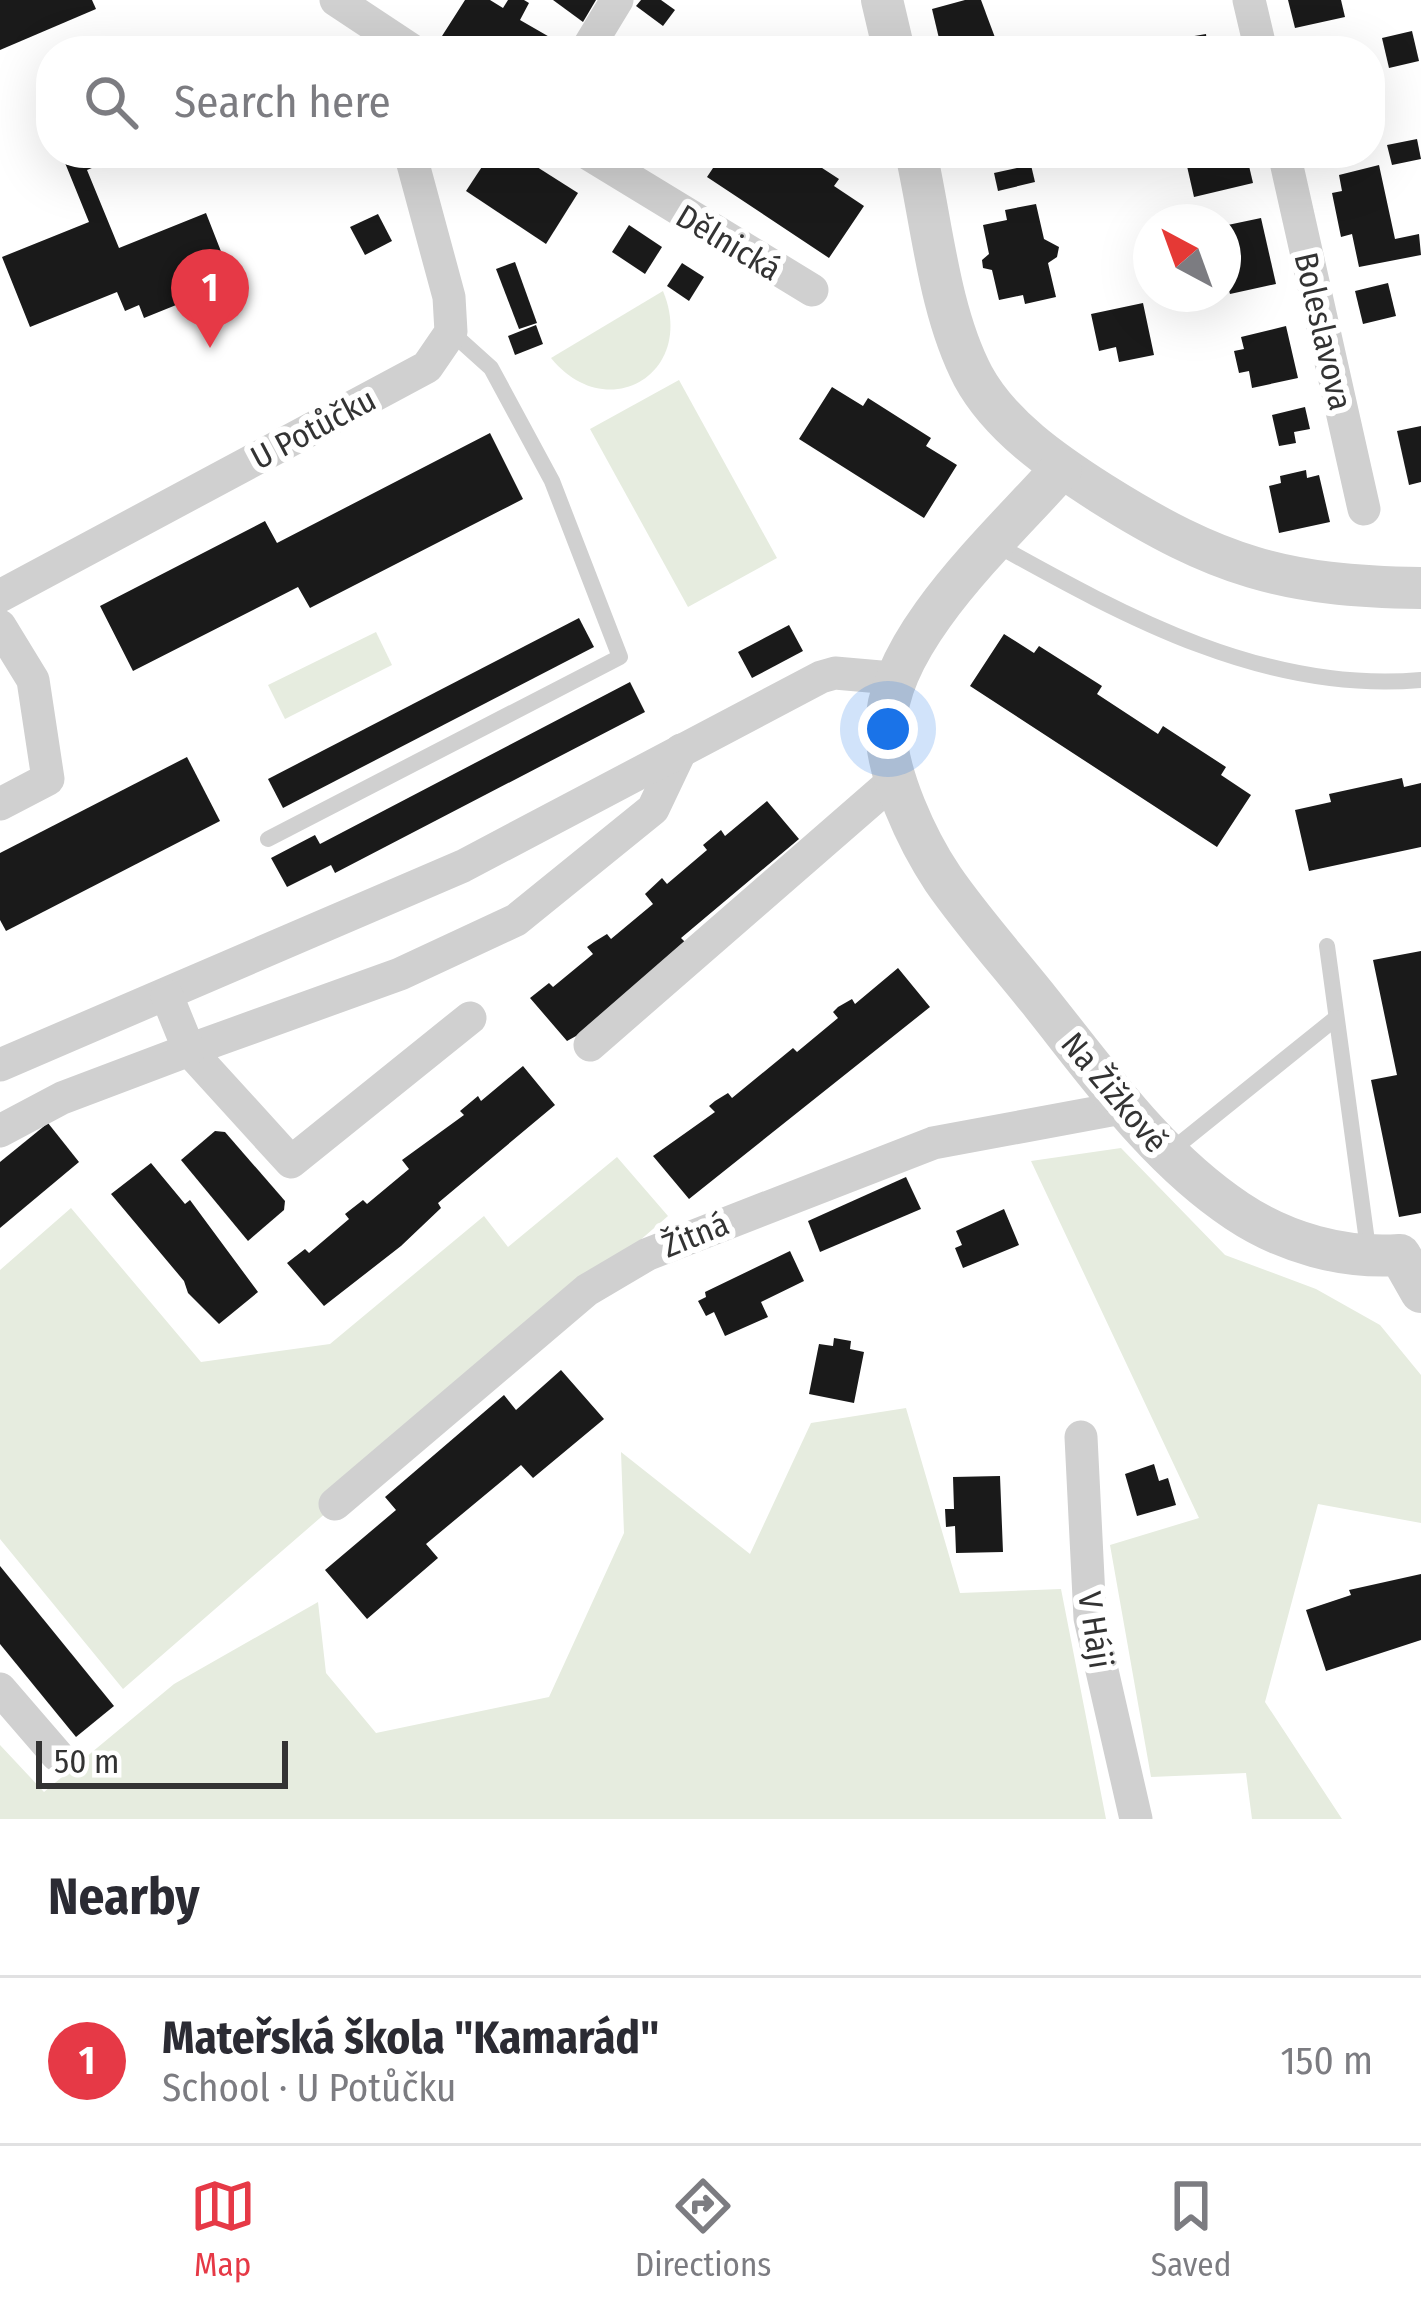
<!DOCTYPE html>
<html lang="en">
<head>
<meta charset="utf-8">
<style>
  :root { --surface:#fff; --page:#f7f7f7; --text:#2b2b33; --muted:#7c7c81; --line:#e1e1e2; --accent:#e63946 }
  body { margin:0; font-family:"Fira Sans Condensed",sans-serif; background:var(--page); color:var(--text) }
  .compass { position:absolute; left:1133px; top:204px; width:108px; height:108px; border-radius:50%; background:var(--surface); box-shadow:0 12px 48px #0002; rotate:319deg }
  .scale { position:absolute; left:36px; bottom:30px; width:252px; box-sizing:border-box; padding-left:12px; border:6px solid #333; border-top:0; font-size:33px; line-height:42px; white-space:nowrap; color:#333; -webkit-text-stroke:9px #fff; paint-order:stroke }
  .you { position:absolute; left:888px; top:729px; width:42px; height:42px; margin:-30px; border:9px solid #fff; border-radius:50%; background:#1a73e8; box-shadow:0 0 0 18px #1a73e833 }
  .badge { display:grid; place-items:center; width:78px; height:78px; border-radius:50%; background:var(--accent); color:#fff; font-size:39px; font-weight:700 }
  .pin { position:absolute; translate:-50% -99px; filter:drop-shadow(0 3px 6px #0008) }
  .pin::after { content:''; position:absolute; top:63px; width:42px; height:36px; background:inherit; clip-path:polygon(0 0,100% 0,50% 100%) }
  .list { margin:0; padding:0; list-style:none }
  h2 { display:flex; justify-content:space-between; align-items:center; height:156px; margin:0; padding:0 48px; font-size:51px }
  h2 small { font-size:39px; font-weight:400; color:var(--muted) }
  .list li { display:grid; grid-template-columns:78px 1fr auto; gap:36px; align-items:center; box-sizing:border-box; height:168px; padding:0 48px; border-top:3px solid var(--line) }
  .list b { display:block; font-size:45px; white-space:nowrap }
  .list p { margin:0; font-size:39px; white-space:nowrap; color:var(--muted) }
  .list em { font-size:39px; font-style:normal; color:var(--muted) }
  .icon { flex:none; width:66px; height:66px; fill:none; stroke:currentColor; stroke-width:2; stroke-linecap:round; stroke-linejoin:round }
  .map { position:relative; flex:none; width:1421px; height:1819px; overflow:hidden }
  .search { position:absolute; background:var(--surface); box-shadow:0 12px 48px #0002; left:36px; right:36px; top:36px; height:132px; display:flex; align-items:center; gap:30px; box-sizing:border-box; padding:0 42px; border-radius:48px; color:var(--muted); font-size:45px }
  .sheet { height:324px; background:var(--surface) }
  nav { display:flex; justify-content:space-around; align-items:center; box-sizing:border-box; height:168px; border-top:3px solid var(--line); background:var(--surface); font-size:33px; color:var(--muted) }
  nav a { display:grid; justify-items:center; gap:6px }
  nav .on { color:var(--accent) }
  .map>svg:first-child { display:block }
  .green { fill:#e6ecdf }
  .building { fill:#1a1a1a }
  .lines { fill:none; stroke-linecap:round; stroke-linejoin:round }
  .service { stroke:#d0d0d0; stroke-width:16 }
  .minor { stroke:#d0d0d0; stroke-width:33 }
  .tertiary { stroke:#d0d0d0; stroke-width:42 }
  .labels { text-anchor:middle; stroke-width:12; stroke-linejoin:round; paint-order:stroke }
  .street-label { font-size:33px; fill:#333; stroke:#fff }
</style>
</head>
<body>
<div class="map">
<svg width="1421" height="1819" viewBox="0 0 1421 1819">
  <rect width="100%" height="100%" fill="#fff"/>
  <g class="green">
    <path d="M663 291C697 373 607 427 551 358Z"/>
    <path d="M679 380 777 558 688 607 590 429Z"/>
    <path d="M376 632 392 665 285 719 268 685Z"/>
    <path d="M1121 1148 1225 1255 1316 1289 1380 1325 1421 1375V1523L1318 1504 1265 1702 1342 1819H1252L1246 1773 1151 1777 1110 1545 1199 1518 1031 1161Z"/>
    <path d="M617 1157 668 1216 123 1689 0 1539V1270L71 1208 201 1362 330 1344 484 1216 508 1247Z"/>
    <path d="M906 1408 960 1593 1061 1589 1106 1819H0V1745L44 1792 174 1684 318 1602 326 1673 376 1733 549 1697 624 1533 621 1452 750 1554 811 1423Z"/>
  </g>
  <g class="building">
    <path d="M0 0H92L96 9 0 50Z"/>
    <path d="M465 0H490L503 8 508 0H524L529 3 520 20 553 39 545 51H467L442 36Z"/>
    <path d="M553 0H596L583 22Z"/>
    <path d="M641 0H661L675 10 663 26 636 6Z"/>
    <path d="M965 0H981L1000 51H942L932 9Z"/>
    <path d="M1288 0H1341L1345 17 1295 28Z"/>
    <path d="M1412 31 1419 61 1389 68 1382 38Z"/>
    <path d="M1206 34 1207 43 1221 40 1223 51H1179L1177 39Z"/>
    <path d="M1417 139 1421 159 1392 165 1387 145Z"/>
    <path d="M61 153H128L87 170 119 248 206 213 233 282 144 318 139 305 125 311 117 292 30 327 2 257 89 222Z"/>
    <path d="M491 153H515L578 193 546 244 466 191Z"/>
    <path d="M723 153H799L839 179 834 186 864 206 829 258 707 177Z"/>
    <path d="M967 153H1015L1018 164 999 167 998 159 970 165Z"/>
    <path d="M1184 153H1246L1253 183 1194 197Z"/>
    <path d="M1031 165 1035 182 998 191 994 173Z"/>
    <path d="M1379 165 1395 239 1419 234 1421 255 1359 267 1352 234 1341 237 1332 193 1342 191 1339 175Z"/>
    <path d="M1036 204 1044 239 1059 247 1057 257 1048 263 1056 297 1025 304 1023 295 999 300 992 270 983 268 982 260 989 254 983 225 1007 220 1005 210Z"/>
    <path d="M378 214 392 241 365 255 350 227Z"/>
    <path d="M1261 218 1276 284 1230 294 1223 270V226Z"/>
    <path d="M629 225 662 247 645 274 612 252Z"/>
    <path d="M515 262 537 323 519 329 496 269Z"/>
    <path d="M682 263 704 277 689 301 667 286Z"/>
    <path d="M1388 283 1396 316 1363 324 1355 291Z"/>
    <path d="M1143 303 1154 355 1119 362 1116 347 1099 351 1091 314Z"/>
    <path d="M536 325 543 344 515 355 508 336Z"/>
    <path d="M1286 326 1298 378 1252 388 1249 371 1239 373 1234 351 1244 349 1241 337Z"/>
    <path d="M832 387 863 406 868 398 931 438 926 446 957 465 924 518 799 439Z"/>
    <path d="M1305 407 1310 429 1294 432 1296 443 1279 446 1272 415Z"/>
    <path d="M1421 426V482L1409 485 1397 431Z"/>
    <path d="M490 433 523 499 310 608 298 587 133 671 100 606 265 521 277 543Z"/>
    <path d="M1306 470 1307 478 1319 475 1330 522 1279 533 1269 486 1281 483 1280 476Z"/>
    <path d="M579 618 594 647 283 808 268 779Z"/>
    <path d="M789 625 803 651 752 678 738 652Z"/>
    <path d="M1004 634 1034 653 1039 646 1102 686 1097 694 1158 734 1163 726 1226 767 1221 775 1251 795 1217 847 970 686Z"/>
    <path d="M630 682 645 712 335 873 331 865 287 887 271 858 315 835 320 844Z"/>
    <path d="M187 757 220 821 6 931 0 920V853Z"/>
    <path d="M1402 778 1404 787 1421 783V847L1309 871 1295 810 1331 802 1329 794Z"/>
    <path d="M767 801 799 839 681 938 685 942 587 1030 567 1041 530 998 549 983 553 987 593 954 587 947 594 942 607 934 611 939 653 904 645 894 662 878 667 884 707 850 703 845 721 830 725 836Z"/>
    <path d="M1421 951V1213L1399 1217 1371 1080 1397 1075 1373 960Z"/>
    <path d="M898 968 930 1007 689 1199 653 1156 715 1112 709 1106 715 1101 728 1093 732 1098 793 1048 797 1052 838 1018 833 1012 838 1007 852 999 855 1004Z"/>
    <path d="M523 1066 555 1105 438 1203 441 1208 401 1246 324 1306 287 1263 305 1249 309 1253 349 1219 345 1214 363 1200 367 1204 409 1169 402 1160 464 1115 460 1111 478 1096 481 1101Z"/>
    <path d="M48 1123 79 1162 0 1228V1162Z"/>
    <path d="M215 1131 225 1132 285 1201 284 1210 248 1241 181 1160Z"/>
    <path d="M151 1163 185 1204 190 1200 258 1292 219 1324 188 1293 184 1281 111 1194Z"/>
    <path d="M906 1177 921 1209 820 1252 808 1221Z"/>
    <path d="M1004 1209 1019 1245 963 1268 955 1248 962 1245 956 1231Z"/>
    <path d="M790 1251 804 1281 761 1302 768 1317 725 1336 714 1312 706 1316 698 1301 706 1297 705 1292Z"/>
    <path d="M834 1338 851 1341 850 1349 864 1352 854 1403 809 1394 819 1344 833 1346Z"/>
    <path d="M561 1370 604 1419 533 1478 521 1465 426 1544 438 1558 367 1619 325 1570 396 1510 385 1497 504 1395 516 1410Z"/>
    <path d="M1154 1464 1159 1481 1168 1478 1176 1505 1137 1516 1125 1474Z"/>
    <path d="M1000 1476 1003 1552 956 1553 955 1526 946 1527 945 1509H954L953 1477Z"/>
    <path d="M0 1566 114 1706 76 1737 0 1644Z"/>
    <path d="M1421 1574V1640L1326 1671 1306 1610 1351 1595 1349 1590Z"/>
  </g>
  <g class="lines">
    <g class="service">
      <path d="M995 544C1126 617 1266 694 1421 680"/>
      <path d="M268 839 620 657 552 481 491 368 451 332"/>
      <path d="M1327 946 1369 1256"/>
      <path d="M1167 1154 1336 1018"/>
    </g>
    <g class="minor">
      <path d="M336 0 413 51"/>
      <path d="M1249 0 1261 51"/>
      <path d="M586 51 617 0"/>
      <path d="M587 153 812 290"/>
      <path d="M1284 153 1364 509"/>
      <path d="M0 596 427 367 451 332 449 297 410 153"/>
      <path d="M0 626 33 680 48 779 0 804"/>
      <path d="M470 1018 291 1162 189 1050 400 974 516 920 653 809 681 750"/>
      <path d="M590 1045 898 777"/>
      <path d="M0 1065 463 866 821 677 835 673 892 678"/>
      <path d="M0 1131 62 1098 189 1050 167 996"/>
      <path d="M1081 1437 1090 1618 1136 1819"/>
      <path d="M335 1504 587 1290 648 1254 933 1143 1127 1107"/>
      <path d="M0 1689 57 1755"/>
    </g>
    <g class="tertiary">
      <path d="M882 0 894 51"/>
      <path d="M916 153C932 224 939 311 973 376 1000 426 1054 463 1101 493 1217 566 1283 586 1421 588"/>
      <path d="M1061 469C1004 534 887 638 886 727 886 774 917 840 943 879 972 921 1007 960 1039 1000 1099 1075 1156 1157 1237 1211 1285 1243 1343 1259 1400 1255L1421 1292"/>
    </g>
  </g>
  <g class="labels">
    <g class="street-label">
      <text transform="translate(729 242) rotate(31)" y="12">Dělnická</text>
      <text transform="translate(1324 331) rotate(77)" y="12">Boleslavova</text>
      <text transform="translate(313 428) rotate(-28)" y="12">U Potůčku</text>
      <text transform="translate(1115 1092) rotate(50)" y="12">Na Žižkově</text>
      <text transform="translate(695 1234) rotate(-22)" y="12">Žitná</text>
      <text transform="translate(1096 1630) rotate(81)" y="12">V Háji</text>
    </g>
  </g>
</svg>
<svg class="compass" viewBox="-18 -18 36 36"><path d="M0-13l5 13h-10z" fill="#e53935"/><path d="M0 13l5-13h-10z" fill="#7c7c81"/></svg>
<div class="scale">50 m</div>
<div class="you"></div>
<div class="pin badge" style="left:210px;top:348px">1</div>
<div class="search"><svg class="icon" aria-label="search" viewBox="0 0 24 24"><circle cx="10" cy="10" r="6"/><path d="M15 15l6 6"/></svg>Search here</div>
</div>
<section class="sheet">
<h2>Nearby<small></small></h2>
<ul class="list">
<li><span class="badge">1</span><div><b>Mateřská škola &quot;Kamarád&quot;</b><p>School · U Potůčku</p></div><em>150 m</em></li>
</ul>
</section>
<nav>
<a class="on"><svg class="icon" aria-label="map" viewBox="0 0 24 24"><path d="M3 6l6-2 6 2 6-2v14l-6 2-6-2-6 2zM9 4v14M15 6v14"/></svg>Map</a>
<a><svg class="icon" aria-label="directions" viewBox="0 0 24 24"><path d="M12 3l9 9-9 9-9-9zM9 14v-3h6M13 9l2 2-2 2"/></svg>Directions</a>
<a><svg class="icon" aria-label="saved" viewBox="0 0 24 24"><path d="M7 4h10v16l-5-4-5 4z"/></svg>Saved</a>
</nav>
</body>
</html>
